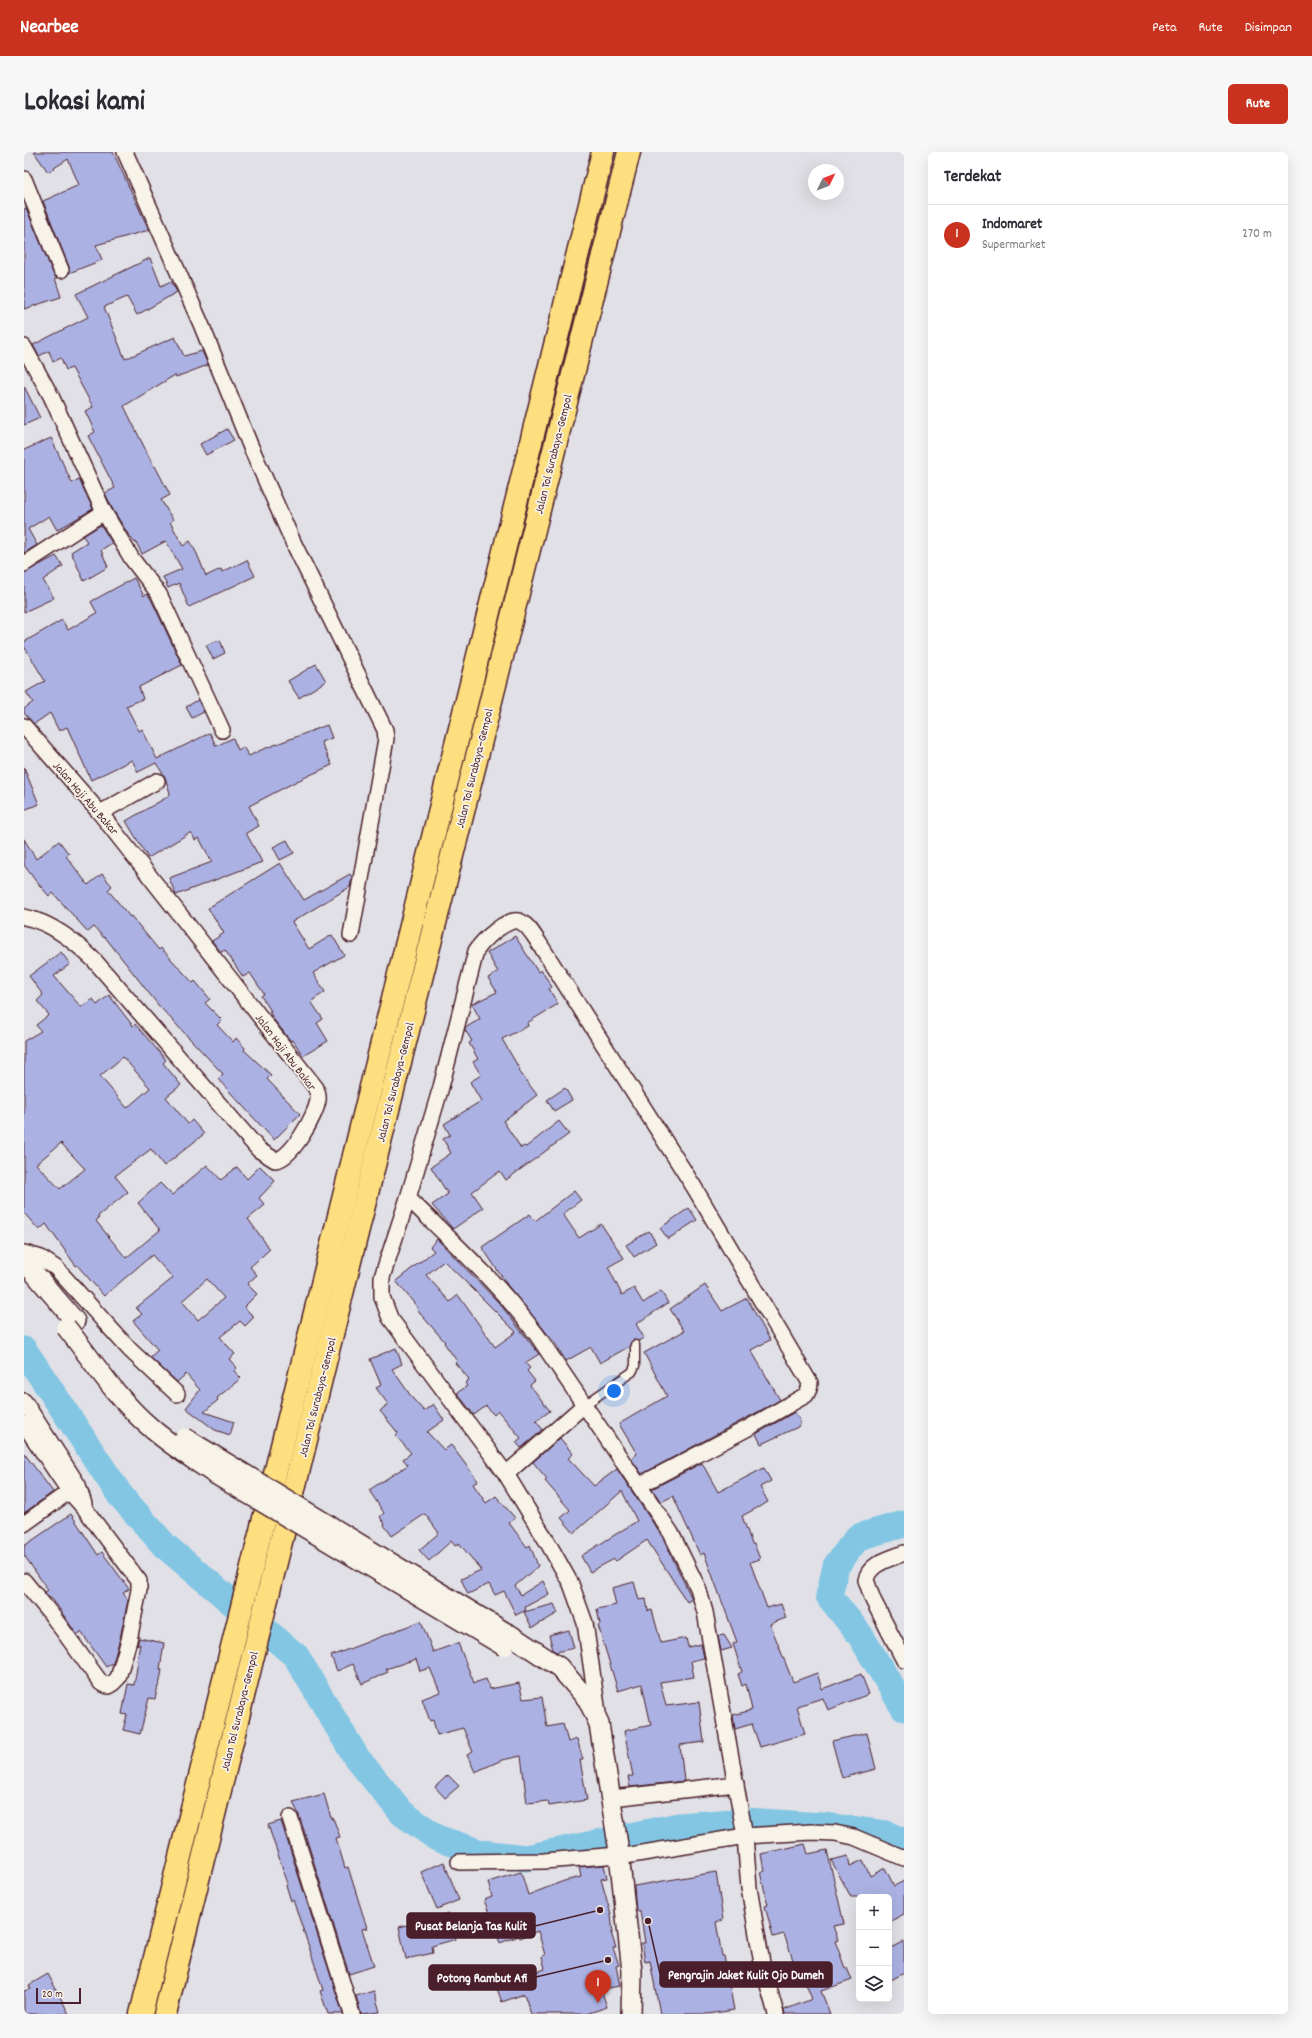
<!DOCTYPE html>
<html lang="id">
<head>
<meta charset="utf-8">
<style>
  :root { --surface:#fff; --page:#f7f7f7; --text:#2b2b33; --muted:#7c7c81; --line:#e1e1e2; --accent:#c8321e }
  body { margin:0; font-family:Dekko,sans-serif; background:var(--page); color:var(--text) }
  .controls { position:absolute; right:12px; bottom:12px; display:grid; overflow:hidden; border-radius:6px; box-shadow:0 4px 16px #0002 }
  .controls button { width:36px; height:36px; display:grid; place-items:center; padding:0; border:0; border-bottom:1px solid var(--line); background:var(--surface); color:var(--text); font:20px sans-serif }
  .compass { position:absolute; left:784px; top:12px; width:36px; height:36px; border-radius:50%; background:var(--surface); box-shadow:0 4px 16px #0002; rotate:47deg }
  .scale { position:absolute; left:12px; bottom:10px; width:45px; box-sizing:border-box; padding-left:4px; border:2px solid #4a1f2b; border-top:0; font-size:11px; line-height:14px; white-space:nowrap; color:#4a1f2b; -webkit-text-stroke:3px #f7f3e8; paint-order:stroke }
  .you { position:absolute; left:590px; top:1239px; width:14px; height:14px; margin:-10px; border:3px solid #fff; border-radius:50%; background:#1a73e8; box-shadow:0 0 0 6px #1a73e833 }
  .badge { display:grid; place-items:center; width:26px; height:26px; border-radius:50%; background:var(--accent); color:#fff; font-size:13px; font-weight:700 }
  .pin { position:absolute; translate:-50% -33px; filter:drop-shadow(0 1px 2px #0008) }
  .pin::after { content:''; position:absolute; top:21px; width:14px; height:12px; background:inherit; clip-path:polygon(0 0,100% 0,50% 100%) }
  .list { margin:0; padding:0; list-style:none }
  h2 { display:flex; justify-content:space-between; align-items:center; height:52px; margin:0; padding:0 16px; font-size:17px }
  h2 small { font-size:13px; font-weight:400; color:var(--muted) }
  .list li { display:grid; grid-template-columns:26px 1fr auto; gap:12px; align-items:center; box-sizing:border-box; height:60px; padding:0 16px; border-top:1px solid var(--line) }
  .list b { display:block; font-size:15px; white-space:nowrap }
  .list p { margin:0; font-size:13px; white-space:nowrap; color:var(--muted) }
  .list em { font-size:13px; font-style:normal; color:var(--muted) }
  .icon { flex:none; width:22px; height:22px; fill:none; stroke:currentColor; stroke-width:2; stroke-linecap:round; stroke-linejoin:round }
  .map { position:relative; flex:none; width:880px; height:1862px; overflow:hidden; border-radius:6px }
  header { display:flex; align-items:center; gap:24px; box-sizing:border-box; height:56px; padding:0 20px; background:var(--accent); color:#fff }
  header strong { font-size:19px }
  nav { display:flex; gap:22px; margin-inline-start:auto; font-size:14px }
  .intro { display:flex; align-items:center; justify-content:space-between; box-sizing:border-box; height:96px; padding:0 24px }
  h1 { margin:0; font-size:28px }
  .button { padding:10px 18px; border-radius:6px; background:var(--accent); color:#fff; font-size:14px; font-weight:700 }
  main { display:flex; gap:24px; padding:0 24px }
  aside { flex:1; background:var(--surface); border-radius:6px; box-shadow:0 4px 16px #0002 }
  .map>svg:first-child { display:block }
  .lines { fill:none; stroke-linecap:round; stroke-linejoin:round }
  .river { stroke:#83c6e4; stroke-width:27 }
  .building { fill:#abb2e3; stroke:#4a1f2b; fill-rule:evenodd }
  .service-casing { stroke:#4a1f2b; stroke-width:11 }
  .minor-casing { stroke:#4a1f2b; stroke-width:18 }
  .tertiary-casing { stroke:#4a1f2b; stroke-width:22 }
  .motorway-casing { stroke:#4a1f2b; stroke-width:25 }
  .service { stroke:#f7f3e8; stroke-width:8 }
  .minor { stroke:#f7f3e8; stroke-width:15 }
  .tertiary { stroke:#f7f3e8; stroke-width:19 }
  .motorway { stroke:#fedf80; stroke-width:22 }
  .tertiary-bridge-casing { stroke:#4a1f2b; stroke-width:22; stroke-linecap:butt }
  .tertiary-bridge { stroke:#f7f3e8; stroke-width:19 }
  .labels { text-anchor:middle; stroke-width:3.5; stroke-linejoin:round; paint-order:stroke }
  .street-label { font-size:12px; fill:#4a1f2b; stroke:#f7f3e8 }
  .leader { fill:none; stroke:#4a1f2b; stroke-width:1.5 }
  .callout-dot { fill:#4a1f2b; stroke:#f7f3e8; stroke-width:1.5 }
  .callout { fill:#4a1f2b; stroke:#4a1f2b; stroke-width:1.5 }
  .callout-label { font-size:13px; text-anchor:middle; font-weight:bold; fill:#fff }
</style>
</head>
<body>
<header>
<strong>Nearbee</strong>
<nav><a>Peta</a><a>Rute</a><a>Disimpan</a></nav>
</header>
<div class="intro"><h1>Lokasi kami</h1><a class="button">Rute</a></div>
<main>
<div class="map">
<svg width="880" height="1862" viewBox="0 0 880 1862">
  <rect width="100%" height="100%" fill="#e0e0e6"/>
  <filter id="ink" filterUnits="userSpaceOnUse"><feTurbulence type="fractalNoise" baseFrequency=".025" numOctaves="2"/><feDisplacementMap in="SourceGraphic" scale="8" xChannelSelector="R" yChannelSelector="G"/><feConvolveMatrix kernelMatrix="1 2 1 2 8 2 1 2 1" color-interpolation-filters="sRGB"/></filter>
  <g filter="url(#ink)">
    <g class="lines">
      <g class="river">
        <path d="M0 1198 96 1343 141 1394 272 1504 332 1605 378 1661 413 1686 457 1701 502 1706 655 1674 722 1669 799 1674 862 1682 880 1689"/>
        <path d="M880 1372 834 1385 812 1414 805 1444 836 1483 880 1556"/>
      </g>
    </g>
    <g class="building">
      <path d="M10 0H89L125 78 72 93 78 108 45 121V115L19 49 55 33 44 7 24 20Z"/>
      <path d="M2 56 29 121 33 126H31L37 145 0 157V57Z"/>
      <path d="M126 106 137 134 147 129 153 140 113 163 103 145 80 155 101 207 151 185 160 204 178 199 184 213 152 225 151 223 100 254 130 315 131 314 146 343 137 348 149 368 146 370 159 394 166 389 173 402 182 424 197 417 198 420 223 408 231 424 165 455 155 431 144 436 139 425 158 417 142 389 118 402 112 390 111 391 104 382 88 356 81 341 91 336 64 284 71 280 61 259 69 255 48 216 42 218 37 206 29 210 25 199 15 204 9 193 64 165 52 142Z"/>
      <path d="M0 234 16 266 0 273Z"/>
      <path d="M203 277 210 288 182 303 176 292Z"/>
      <path d="M27 286 48 331 55 327 69 357 33 378 25 364 4 377 13 393 0 401V298Z"/>
      <path d="M77 373 88 391 77 398 84 415 60 429 47 400 63 390 59 384Z"/>
      <path d="M32 404 39 414 19 428 30 446 0 460V421Z"/>
      <path d="M110 426 120 444 123 442 127 447 158 513 115 535 119 547 102 554 115 579 118 577 133 607 186 581 192 594 209 586 214 598 219 595 225 604 237 598 303 573 308 586 297 590 308 613 273 629 225 654 235 674 222 681 238 710 152 743 145 726 188 710 175 686 171 688 167 680 124 706 102 669 145 644 146 641 141 625 132 611 114 620 108 608 67 628 43 575 35 579 26 561 10 572 0 561V557L9 550 2 540 21 529 0 494V490L38 468 44 478 73 461 67 450 68 449Z"/>
      <path d="M196 488 201 501 189 507 182 493Z"/>
      <path d="M292 512 302 529 275 546 264 529Z"/>
      <path d="M174 548 180 560 168 566 162 555Z"/>
      <path d="M0 616 15 652 0 658Z"/>
      <path d="M0 687 12 707 35 689 45 702 42 704 64 733 78 722 88 734 84 738 106 765 107 764 135 798 137 796 169 831 171 829 186 847 181 851 198 868 193 873 209 890 212 886 221 896 220 898 247 923 243 927 276 962 250 988 194 927 199 922 135 854 81 785 80 786 70 775 64 780 29 741 25 744 11 728 0 713Z"/>
      <path d="M263 688 270 701 256 708 249 695Z"/>
      <path d="M256 711 280 748 326 722 328 725 326 735 268 770 285 797 308 783 320 803 289 821 301 840 289 848 288 851 299 867 293 871 304 889 279 904 269 888 267 889 250 868 245 859H247L237 844 240 842 226 821 219 825 201 798 197 800 188 789 200 781 184 756Z"/>
      <path d="M491 784 514 820 517 818 528 835 525 837 534 852 503 871 504 874 478 887 496 918 495 919 513 943 479 969 497 996 500 994 502 995 535 969 545 982 482 1028 476 1019 448 1040 459 1056 429 1077 408 1053 424 1042 407 1015 427 1001 419 987 426 983 420 972 457 949 446 930 457 923 449 910 454 907 445 891 448 889 441 878V876L456 867 448 852 473 840 464 826 474 820 463 801Z"/>
      <path d="M37 800 46 812 30 824 57 855 69 847 73 853 85 843 109 874 111 872 142 908 139 911 157 933 142 945 164 972 168 968 180 982 140 1014 127 997 91 1024 104 1040 74 1064 75 1066 72 1069 102 1106 136 1078 114 1051 136 1031 148 1043 183 1013 197 1028 213 1015 223 1027 236 1014 251 1029 235 1046 241 1053 224 1067 246 1097 226 1115 233 1123 223 1132 233 1142 220 1155 230 1165 221 1174 216 1169 196 1185 211 1202 205 1207 213 1216 210 1219 217 1226 193 1246 194 1248 180 1260 210 1270 206 1283 191 1278 162 1256 176 1238 162 1222 153 1230 126 1205 134 1198 109 1169 118 1162 112 1156 149 1126 128 1103 80 1144 53 1113 52 1114 22 1072 15 1078 0 1061V889L17 879 12 873 25 863 13 849 19 843 5 824ZM99 905 126 936 103 956 76 924ZM37 991 61 1017 36 1037 12 1012ZM183 1127 200 1146 174 1168 158 1149Z"/>
      <path d="M541 936 548 948 530 959 523 948Z"/>
      <path d="M550 1039 557 1048 539 1062 555 1086 577 1072 600 1106 584 1115 598 1143 610 1136 619 1151 637 1139 644 1151 612 1172 620 1186 614 1189 609 1188 606 1194 576 1211 567 1195 542 1209 530 1190 484 1134 458 1095 506 1062 511 1069Z"/>
      <path d="M665 1056 673 1068 644 1087 636 1076Z"/>
      <path d="M625 1079 632 1091 610 1105 602 1093Z"/>
      <path d="M413 1087 476 1152 515 1202 501 1211 506 1216 503 1219 511 1229 506 1233 526 1259 512 1269 519 1278 497 1296 492 1290 497 1286 474 1259 470 1263 462 1254 450 1263 433 1241 443 1234 441 1231 445 1227 431 1211 433 1209 420 1191 421 1190 393 1158 394 1156 372 1129 410 1099 406 1095ZM420 1109 450 1138 492 1180 471 1195 434 1143 426 1150 402 1123Z"/>
      <path d="M681 1133 698 1159 723 1146 746 1188 727 1198 756 1248 618 1322 607 1307 613 1302 595 1272 643 1244 620 1201 660 1179 646 1157Z"/>
      <path d="M372 1196 378 1212 368 1217 389 1247 400 1259 409 1252 420 1268 403 1280 420 1298 427 1293 454 1329 449 1332 462 1351 472 1344 491 1366 485 1371 503 1395 506 1393 514 1414 491 1434 497 1443 519 1429 525 1442 501 1455 502 1458 492 1463 480 1439 471 1443 465 1432 444 1442 437 1427 457 1418 435 1391 431 1394 427 1389 405 1409 395 1398 415 1381 401 1362 368 1384 360 1373 361 1372 356 1365 360 1361 345 1338 384 1313 379 1307 387 1301 372 1284 374 1281 356 1259 364 1252 352 1236 357 1233 346 1207Z"/>
      <path d="M771 1260 776 1269V1274L737 1292 732 1282Z"/>
      <path d="M536 1286 549 1302 544 1306 570 1334 593 1317 639 1386 668 1447 663 1450 623 1388 592 1409 590 1407 566 1420 557 1404 613 1369 598 1339 550 1381 537 1366 546 1358 521 1329 523 1327 509 1310Z"/>
      <path d="M0 1301 29 1340 0 1361Z"/>
      <path d="M678 1311 694 1340 740 1316 747 1329 736 1335 744 1350 718 1364 728 1392H730L736 1407 726 1410 743 1456 757 1452 762 1466 746 1472 769 1530 793 1521 798 1537 837 1522 845 1542 804 1558 799 1546 773 1554 781 1582 736 1595 728 1572 711 1577 709 1563 728 1558 722 1532 718 1534 714 1522 718 1520 709 1492 713 1490 680 1401 676 1403 649 1344 637 1350 628 1337Z"/>
      <path d="M47 1362 74 1403 78 1400 105 1437 99 1441 104 1448 96 1486 89 1511 82 1515 57 1480 53 1483 30 1449 22 1442 21 1440 24 1438 0 1403V1394Z"/>
      <path d="M610 1430 615 1448 622 1447 624 1459 628 1458 637 1491 662 1486 664 1495 677 1492 680 1506 667 1509 670 1525 636 1530 642 1554 675 1550 680 1590 656 1593 660 1629 606 1635 604 1624H609L600 1579 627 1573 618 1532 594 1539 574 1473 576 1472 573 1457 592 1453 588 1436Z"/>
      <path d="M530 1452 534 1461 508 1476 500 1460Z"/>
      <path d="M397 1469 409 1500 434 1491 450 1531 462 1527 466 1537 495 1531 499 1547 518 1545 523 1575 539 1572 544 1590 553 1587 559 1608H556L563 1648 525 1654 524 1649 503 1651 497 1604 478 1608 451 1620 443 1603 449 1600 439 1576 413 1583 409 1568 406 1569 398 1547 416 1540 406 1516 396 1519 392 1507 362 1517 364 1520 338 1532 329 1512 313 1519 307 1504Z"/>
      <path d="M545 1478 550 1496 532 1500 529 1498 525 1483Z"/>
      <path d="M700 1483 708 1496 697 1499 694 1484Z"/>
      <path d="M115 1486 140 1491 136 1517 138 1518 135 1534H134L131 1547 125 1546 116 1582 99 1578 103 1563 98 1562 104 1532 110 1533 114 1509H113L116 1492 113 1494Z"/>
      <path d="M843 1581 852 1617 818 1626 808 1589Z"/>
      <path d="M424 1623 435 1634 421 1646 411 1635Z"/>
      <path d="M300 1642 307 1666H309L316 1685 312 1686 321 1716 324 1715 343 1776 338 1777 350 1814 325 1822 275 1663 269 1650Z"/>
      <path d="M257 1669 319 1862H304L296 1839 299 1838 285 1795 269 1748 267 1749 262 1733 264 1732 244 1673Z"/>
      <path d="M781 1692 784 1702 803 1698 820 1772 809 1774 814 1788 811 1789 821 1816H823L828 1828 797 1839 806 1862H761L760 1858 788 1847 778 1822 765 1828 759 1812 769 1808 760 1782 749 1785 741 1754 744 1753 736 1720 740 1719 737 1702Z"/>
      <path d="M824 1704 826 1714 839 1708 846 1724 861 1716 870 1734 880 1729V1762L865 1770V1745H827L807 1708Z"/>
      <path d="M420 1710 435 1748 413 1757 397 1720Z"/>
      <path d="M580 1713 583 1726 577 1727 587 1763 589 1781H587L592 1796H589L595 1813 592 1814 596 1834 577 1837 583 1855 562 1862H507L500 1842 478 1850 472 1834 521 1817 518 1804 521 1803 514 1779 496 1786 495 1784 476 1791 460 1748 468 1745 464 1730 497 1720 504 1743 540 1729 557 1725 555 1715Z"/>
      <path d="M692 1720 699 1768 692 1770 698 1804H700L710 1858 684 1862H636L626 1809 621 1810 618 1791H621L616 1759H612L610 1734Z"/>
      <path d="M424 1761 432 1787 408 1794 409 1801 382 1807 375 1775 405 1768Z"/>
      <path d="M880 1789V1821L865 1829V1797Z"/>
      <path d="M24 1822 45 1862H0V1839L7 1837 5 1833Z"/>
      <path d="M350 1839 356 1860 337 1862 332 1844Z"/>
    </g>
    <g class="lines">
      <defs>
        <path id="service" d="M559 1254 608 1220 611 1214V1193"/>
        <g id="minor">
          <path d="M101 0 177 172 226 293 269 390 361 578 362 587 327 783"/>
          <path d="M0 27 37 118"/>
          <path d="M0 195 27 244 80 360 0 412"/>
          <path d="M80 360 108 407 135 442 198 578"/>
          <path d="M0 574 76 661 292 936C293 940 295 944 294 948 292 963 267 1008 251 1008L235 998 70 808C50 789 27 770 0 765"/>
          <path d="M76 661 133 629"/>
          <path d="M384 1046C429 1090 475 1132 513 1183L647 1381 674 1436 681 1460 721 1684 725 1736 738 1811 752 1862"/>
          <path d="M0 1101 17 1106 32 1116 106 1198 153 1242"/>
          <path d="M0 1249 54 1333 60 1352"/>
          <path d="M0 1272 45 1339 61 1357 115 1429V1438L105 1488 94 1526 89 1531 84 1534 77 1531 27 1462 0 1429"/>
          <path d="M482 1322 559 1254"/>
          <path d="M0 1372 53 1334"/>
          <path d="M880 1401C866 1407 845 1411 842 1428L849 1448 880 1508"/>
          <path d="M574 1561 561 1471 547 1432 524 1391 482 1322 366 1166 358 1145V1125L384 1046 417 935 452 799C458 789 485 763 497 770 505 774 510 784 515 791L670 1035 786 1231 785 1237 782 1243 724 1276 616 1333"/>
          <path d="M588 1646 712 1632"/>
          <path d="M266 1666 328 1862"/>
          <path d="M595 1705 721 1684 787 1680 811 1681 830 1685 880 1706"/>
          <path d="M435 1710 520 1709 595 1703"/>
        </g>
        <g id="tertiary">
          <path d="M0 1109 51 1169"/>
          <path d="M485 1482 535 1515 564 1548 575 1572 594 1693 608 1819 607 1862"/>
        </g>
        <g id="motorway">
          <path d="M117 1862 579 0"/>
          <path d="M141 1862 326 1109 605 0"/>
        </g>
      </defs>
      <use href="#service" class="service-casing"/>
      <use href="#minor" class="minor-casing"/>
      <use href="#tertiary" class="tertiary-casing"/>
      <use href="#motorway" class="motorway-casing"/>
      <use href="#service" class="service"/>
      <use href="#minor" class="minor"/>
      <use href="#tertiary" class="tertiary"/>
      <use href="#motorway" class="motorway"/>
      <defs>
        <g id="tertiary-bridge">
          <path d="M42 1175C69 1209 93 1247 126 1275 146 1293 169 1307 191 1322L480 1494"/>
          <path d="M161 1286 484 1482"/>
        </g>
      </defs>
      <use href="#tertiary-bridge" class="tertiary-bridge-casing"/>
      <use href="#tertiary-bridge" class="tertiary-bridge"/>
    </g>
  </g>
  <g class="labels">
    <g class="street-label">
      <text transform="translate(529 302) rotate(-76)" y="4">Jalan Tol Surabaya–Gempol</text>
      <text transform="translate(450 616) rotate(-76)" y="4">Jalan Tol Surabaya–Gempol</text>
      <text transform="translate(62 646) rotate(49)" y="4">Jalan Haji Abu Bakar</text>
      <text transform="translate(262 900) rotate(53)" y="4">Jalan Haji Abu Bakar</text>
      <text transform="translate(371 930) rotate(-76)" y="4">Jalan Tol Surabaya–Gempol</text>
      <text transform="translate(293 1245) rotate(-76)" y="4">Jalan Tol Surabaya–Gempol</text>
      <text transform="translate(215 1559) rotate(-76)" y="4">Jalan Tol Surabaya–Gempol</text>
    </g>
  </g>
  <path class="leader" d="M576 1758L511 1774M624 1769L636 1822M584 1808L512 1825"/>
  <g class="callout-dot">
    <circle cx="576" cy="1758" r="4"/>
    <circle cx="624" cy="1769" r="4"/>
    <circle cx="584" cy="1808" r="4"/>
  </g>
  <g class="callout">
    <rect x="383" y="1761" width="128" height="25" rx="4"/>
    <rect x="636" y="1810" width="172" height="25" rx="4"/>
    <rect x="405" y="1813" width="107" height="25" rx="4"/>
  </g>
  <g class="callout-label">
    <text x="447" y="1778">Pusat Belanja Tas Kulit</text>
    <text x="722" y="1827">Pengrajin Jaket Kulit Ojo Dumeh</text>
    <text x="458" y="1830">Potong Rambut Afi</text>
  </g>
</svg>
<div class="controls">
<button>+</button>
<button>−</button>
<button><svg class="icon" aria-label="layers" viewBox="0 0 24 24"><path d="M12 4l9 5-9 5-9-5zM3 14l9 5 9-5"/></svg></button>
</div>
<svg class="compass" viewBox="-18 -18 36 36"><path d="M0-13l5 13h-10z" fill="#e53935"/><path d="M0 13l5-13h-10z" fill="#7c7c81"/></svg>
<div class="scale">20 m</div>
<div class="you"></div>
<div class="pin badge" style="left:574px;top:1851px">1</div>
</div>
<aside>
<h2>Terdekat<small></small></h2>
<ul class="list">
<li><span class="badge">1</span><div><b>Indomaret</b><p>Supermarket</p></div><em>270 m</em></li>
</ul>
</aside>
</main>
</body>
</html>
